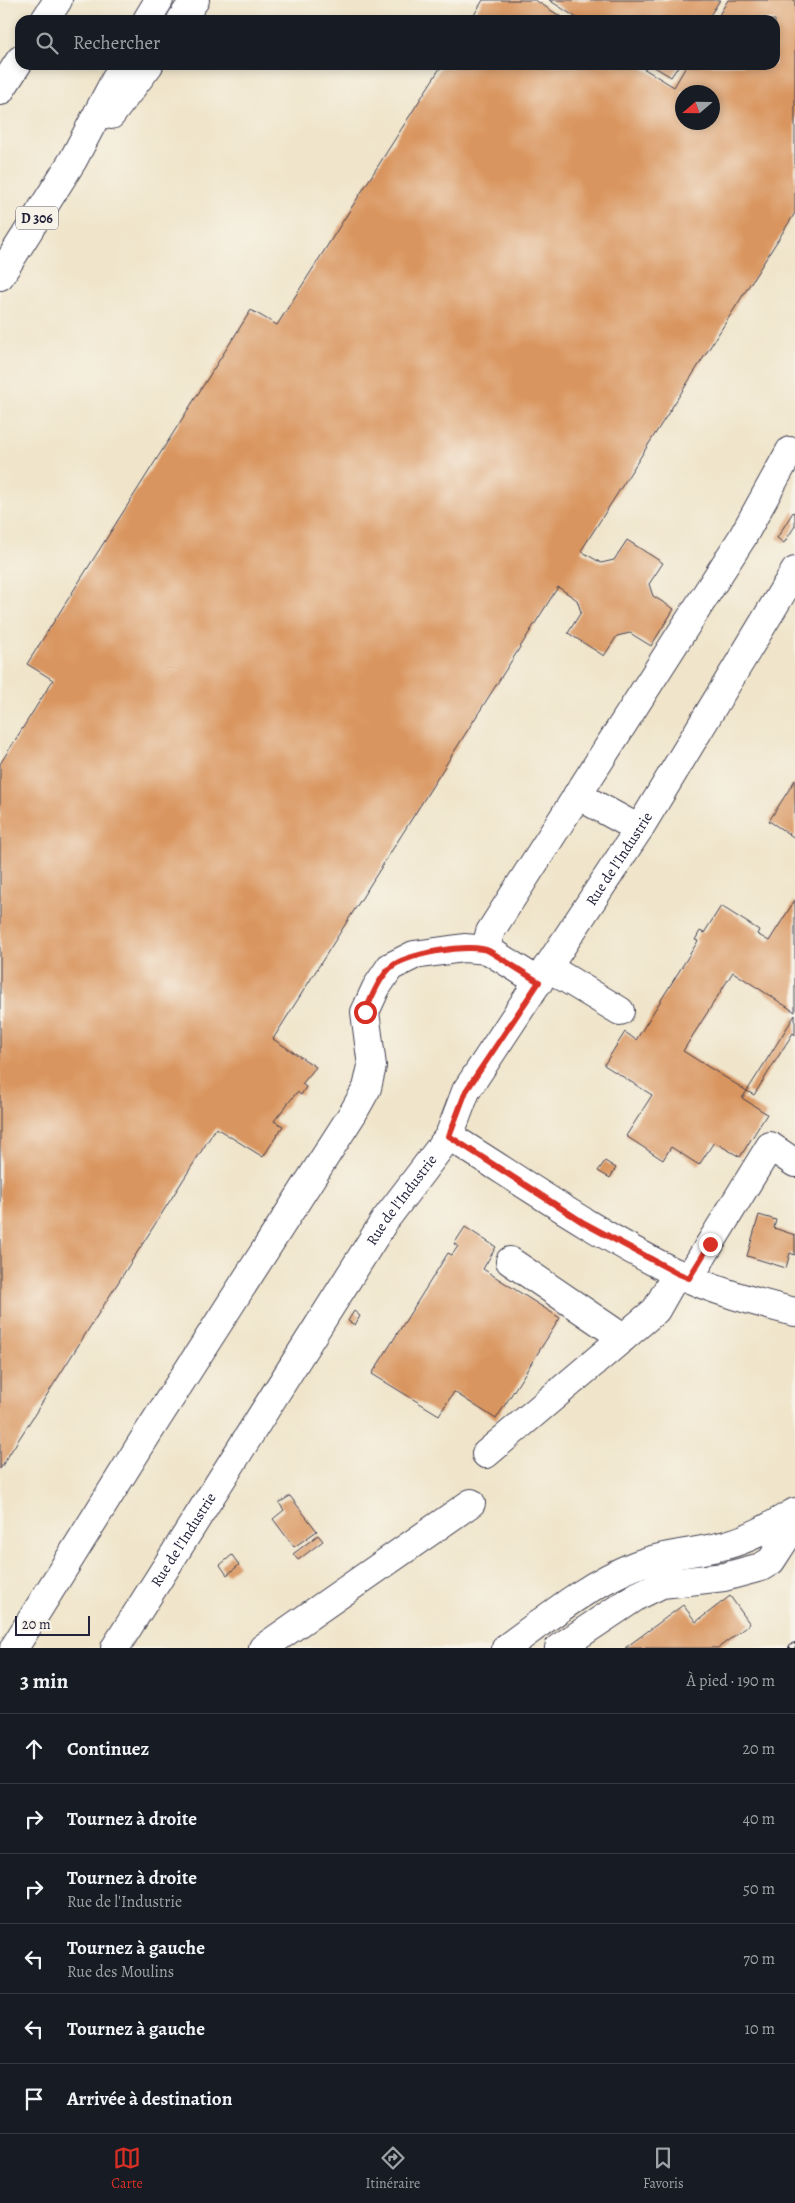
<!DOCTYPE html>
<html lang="fr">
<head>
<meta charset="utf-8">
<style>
  :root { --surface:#171b24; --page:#20242c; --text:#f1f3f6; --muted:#9ea1a6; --line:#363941; --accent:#d93025 }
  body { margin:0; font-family:Alegreya,serif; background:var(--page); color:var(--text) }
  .compass { position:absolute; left:675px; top:85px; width:45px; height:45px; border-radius:50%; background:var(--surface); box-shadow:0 2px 8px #0003; rotate:250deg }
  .scale { position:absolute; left:15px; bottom:12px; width:75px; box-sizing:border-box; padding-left:5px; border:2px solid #22223b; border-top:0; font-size:14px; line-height:18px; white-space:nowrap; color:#22223b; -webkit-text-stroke:4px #f7f3e8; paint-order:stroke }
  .stop { position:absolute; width:15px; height:15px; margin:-11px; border:4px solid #d93025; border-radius:50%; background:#fff }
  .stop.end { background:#d93025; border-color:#fff; box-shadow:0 1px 5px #0008 }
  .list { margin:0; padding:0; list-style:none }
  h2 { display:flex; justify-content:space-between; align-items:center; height:65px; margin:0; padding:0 20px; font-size:21px }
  h2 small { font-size:16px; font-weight:400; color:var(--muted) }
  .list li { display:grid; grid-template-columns:32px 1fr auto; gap:15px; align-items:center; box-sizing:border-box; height:70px; padding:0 20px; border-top:1px solid var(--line) }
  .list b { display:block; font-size:19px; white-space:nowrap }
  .list p { margin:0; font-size:16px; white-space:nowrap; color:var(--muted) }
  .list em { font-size:16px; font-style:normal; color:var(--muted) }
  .icon { flex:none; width:28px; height:28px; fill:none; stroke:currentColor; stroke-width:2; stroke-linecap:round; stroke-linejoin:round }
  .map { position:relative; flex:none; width:795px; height:1648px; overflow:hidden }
  .search { position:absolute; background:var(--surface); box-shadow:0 2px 8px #0003; left:15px; right:15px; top:15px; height:55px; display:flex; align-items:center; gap:12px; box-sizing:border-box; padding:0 18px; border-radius:15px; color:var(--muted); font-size:19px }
  .sheet { height:485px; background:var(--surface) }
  nav { display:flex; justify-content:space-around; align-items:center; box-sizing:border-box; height:70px; border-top:1px solid var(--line); background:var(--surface); font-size:14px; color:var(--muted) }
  nav a { display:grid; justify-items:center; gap:2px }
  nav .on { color:var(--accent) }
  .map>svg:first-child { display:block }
  .building { fill:#d9955f; fill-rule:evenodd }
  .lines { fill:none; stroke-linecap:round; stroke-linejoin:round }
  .minor-casing { stroke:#413f51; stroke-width:30 }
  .major-casing { stroke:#413f51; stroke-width:30 }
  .minor { stroke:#fff; stroke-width:28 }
  .major { stroke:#fff; stroke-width:28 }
  .rail-casing { stroke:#22223b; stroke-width:5.5 }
  .rail { stroke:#f7f3e8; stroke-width:4; stroke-dasharray:11; stroke-linecap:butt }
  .route { stroke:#d93025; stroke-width:6 }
  .labels { text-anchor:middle; stroke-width:4.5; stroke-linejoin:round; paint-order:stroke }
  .shield { fill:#f7f3e8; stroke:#62616f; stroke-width:1 }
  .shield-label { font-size:14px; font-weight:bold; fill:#22223b }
  .street-label { font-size:15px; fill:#22223b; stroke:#f7f3e8 }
</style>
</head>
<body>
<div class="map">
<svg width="795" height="1648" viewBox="0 0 795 1648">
  <rect width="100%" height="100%" fill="#f7f3e8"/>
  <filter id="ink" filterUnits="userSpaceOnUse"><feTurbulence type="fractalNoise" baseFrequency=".02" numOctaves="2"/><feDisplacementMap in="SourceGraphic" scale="10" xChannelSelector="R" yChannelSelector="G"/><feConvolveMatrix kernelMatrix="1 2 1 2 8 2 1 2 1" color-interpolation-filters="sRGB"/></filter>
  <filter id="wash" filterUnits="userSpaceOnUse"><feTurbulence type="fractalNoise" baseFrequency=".0096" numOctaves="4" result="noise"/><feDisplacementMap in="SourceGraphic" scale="20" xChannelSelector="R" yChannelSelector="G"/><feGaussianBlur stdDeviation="1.12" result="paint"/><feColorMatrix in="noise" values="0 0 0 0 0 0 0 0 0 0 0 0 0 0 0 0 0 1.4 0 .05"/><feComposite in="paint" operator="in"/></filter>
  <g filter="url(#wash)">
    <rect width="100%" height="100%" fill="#f0e5cb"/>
    <g id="blocks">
      <g class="building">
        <path d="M483 0H535L566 20H471Z"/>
        <path d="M549 0H720L707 20H580Z"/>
        <path d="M728 0H795V213L581 551 601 563 614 560 627 540 663 563 649 584 653 596 674 609 651 646 630 633 617 636 604 656 568 633 581 612 577 600 558 587 273 1039 316 1067 302 1084 306 1087 301 1095 297 1092 274 1121 283 1126 263 1157 216 1128 0 1469V764L53 680 27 664 251 310 277 325 442 65H638L674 87 687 65H775V20H716ZM682 92H712V122H682Z"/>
        <path d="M651 65H679L671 77Z"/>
        <path d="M793 512 795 513V526L784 543 777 538Z"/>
        <path d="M795 780V838L769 821Z"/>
        <path d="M795 900V1012L733 972 683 1051 747 1091 742 1098 767 1114 740 1157 714 1142 699 1165 671 1147 663 1160 626 1136 652 1095 604 1065 625 1032 636 1040 698 941 695 940 700 931 704 933 721 906 759 930 757 934 769 941Z"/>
        <path d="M795 1015V1035L793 1033 754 1095 747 1091Z"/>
        <path d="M605 1161 616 1168 610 1178 598 1171Z"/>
        <path d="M759 1215 776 1220 774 1228 795 1235V1255L790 1253 786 1268 747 1256Z"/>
        <path d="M465 1227 496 1247 483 1269 560 1318 496 1419 454 1392 439 1415 372 1374 448 1253 452 1255 458 1246 454 1244Z"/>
        <path d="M354 1311 360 1316 355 1325 348 1321Z"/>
        <path d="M290 1496 317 1531 294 1547 273 1519 284 1510 279 1503Z"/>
        <path d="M318 1535 323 1541 298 1560 293 1554Z"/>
        <path d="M232 1555 239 1565 227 1575 220 1565Z"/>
        <path d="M730 1596 750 1624 718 1648H625L683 1605 696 1622Z"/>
      </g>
    </g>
  </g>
  <g filter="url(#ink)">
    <use href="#blocks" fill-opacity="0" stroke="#413f51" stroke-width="1"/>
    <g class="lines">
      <defs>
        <g id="minor">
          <path d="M45 20 58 0"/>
          <path d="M0 91 20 60"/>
          <path d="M577 795 639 829"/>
          <path d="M547 967 620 1011"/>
          <path d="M539 982 488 950 487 944 490 932 742 538 790 451"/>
          <path d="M449 1136C524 1183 597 1234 676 1273 714 1291 755 1302 795 1312"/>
          <path d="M510 1261 623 1338"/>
          <path d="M689 1278 770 1146 795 1163"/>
          <path d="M486 1454 656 1310 677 1273"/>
          <path d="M14 1648 146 1436 353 1113 367 1088 372 1066 365 1012 376 988 390 967 414 955 464 948 488 950"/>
          <path id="s1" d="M115 1648 385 1220 449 1136 466 1091 639 829 795 571"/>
          <path d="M263 1648 471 1503"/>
          <path d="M506 1648C546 1619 587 1585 634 1566 663 1554 696 1553 726 1545 752 1538 773 1525 795 1512"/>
          <path d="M559 1648 637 1596 662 1584 724 1577 761 1567 771 1561 795 1524"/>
        </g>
        <g id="major">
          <path d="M147 20 159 0"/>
          <path d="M181 20 195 0"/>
          <path d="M111 115 149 65"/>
          <path d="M0 276 73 160 123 65"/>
        </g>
      </defs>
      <use href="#minor" class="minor-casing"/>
      <use href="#major" class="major-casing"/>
      <use href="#minor" class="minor"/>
      <use href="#major" class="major"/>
      <defs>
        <path id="rail" d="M791 1648 795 1645"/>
      </defs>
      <use href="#rail" class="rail-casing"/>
      <use href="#rail" class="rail"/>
    </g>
  </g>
  <g class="lines" filter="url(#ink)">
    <path class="route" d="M365 1012C372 997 378 980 390 968 403 954 473 942 489 951 506 961 522 972 539 982L466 1091 449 1136 584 1223 677 1273 689 1278 710 1244"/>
  </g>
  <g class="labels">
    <rect class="shield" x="16" y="206.5" width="42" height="23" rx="4"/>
    <g class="shield-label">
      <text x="37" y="223">D 306</text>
    </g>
    <g class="street-label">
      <text dy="5" stroke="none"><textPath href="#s1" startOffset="938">Rue de l'Industrie</textPath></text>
      <text dy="5" stroke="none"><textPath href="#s1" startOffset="532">Rue de l'Industrie</textPath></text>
      <text dy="5" stroke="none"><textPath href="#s1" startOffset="128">Rue de l'Industrie</textPath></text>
    </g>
  </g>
</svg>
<svg class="compass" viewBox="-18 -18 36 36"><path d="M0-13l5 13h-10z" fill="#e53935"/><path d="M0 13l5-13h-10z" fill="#9ea1a6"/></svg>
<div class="scale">20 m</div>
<div class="stop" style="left:365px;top:1012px"></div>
<div class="stop end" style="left:710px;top:1244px"></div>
<div class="search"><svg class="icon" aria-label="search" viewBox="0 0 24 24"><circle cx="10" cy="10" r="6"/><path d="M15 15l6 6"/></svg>Rechercher</div>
</div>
<section class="sheet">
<h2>3 min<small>À pied · 190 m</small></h2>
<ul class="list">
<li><svg class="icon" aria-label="ahead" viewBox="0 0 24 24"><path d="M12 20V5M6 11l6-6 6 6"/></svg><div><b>Continuez</b></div><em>20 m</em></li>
<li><svg class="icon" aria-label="right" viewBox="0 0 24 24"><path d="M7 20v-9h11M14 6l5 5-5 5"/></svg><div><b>Tournez à droite</b></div><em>40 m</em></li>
<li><svg class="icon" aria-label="right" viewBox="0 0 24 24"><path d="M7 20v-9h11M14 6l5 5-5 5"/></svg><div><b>Tournez à droite</b><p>Rue de l'Industrie</p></div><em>50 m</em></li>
<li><svg class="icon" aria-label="left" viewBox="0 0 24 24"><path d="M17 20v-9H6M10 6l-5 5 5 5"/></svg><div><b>Tournez à gauche</b><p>Rue des Moulins</p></div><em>70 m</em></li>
<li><svg class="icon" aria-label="left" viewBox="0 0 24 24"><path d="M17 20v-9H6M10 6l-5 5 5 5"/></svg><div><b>Tournez à gauche</b></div><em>10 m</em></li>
<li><svg class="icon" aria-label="arrive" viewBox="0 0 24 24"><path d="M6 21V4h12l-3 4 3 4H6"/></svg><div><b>Arrivée à destination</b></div></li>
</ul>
</section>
<nav>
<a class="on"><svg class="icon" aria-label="map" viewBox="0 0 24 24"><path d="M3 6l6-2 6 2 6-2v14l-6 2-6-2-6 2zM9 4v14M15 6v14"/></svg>Carte</a>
<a><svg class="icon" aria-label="directions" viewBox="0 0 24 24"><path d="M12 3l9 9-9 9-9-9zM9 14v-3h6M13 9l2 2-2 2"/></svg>Itinéraire</a>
<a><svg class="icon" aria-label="saved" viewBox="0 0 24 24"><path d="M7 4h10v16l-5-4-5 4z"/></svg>Favoris</a>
</nav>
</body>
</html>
